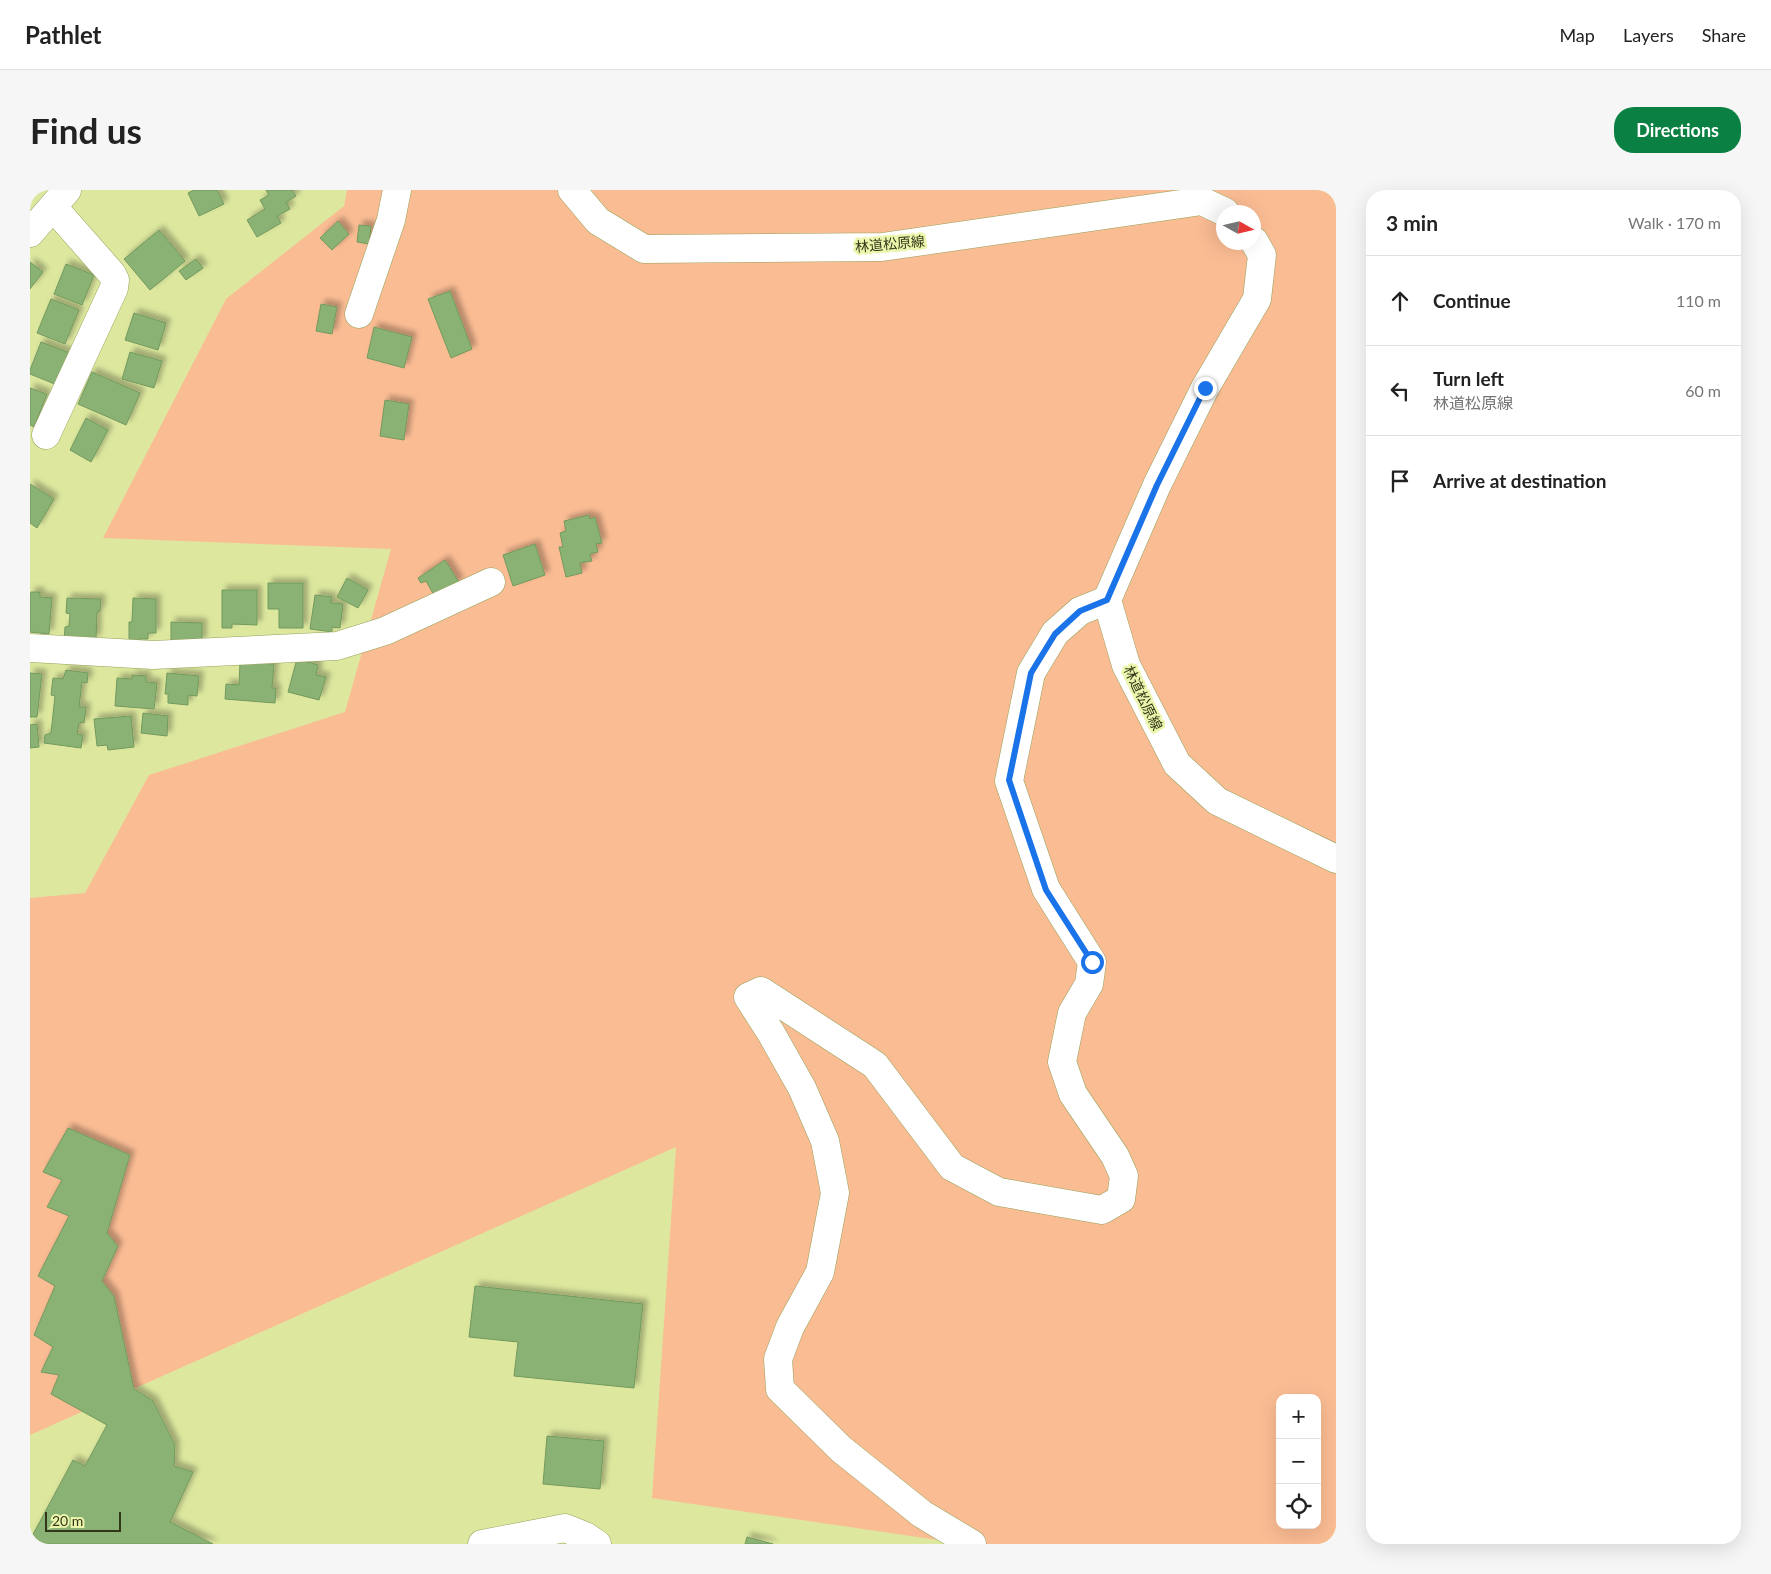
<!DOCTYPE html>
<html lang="en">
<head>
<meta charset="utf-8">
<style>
  :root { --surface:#fff; --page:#f6f6f6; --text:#222; --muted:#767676; --line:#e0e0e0; --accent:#0b8043 }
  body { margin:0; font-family:Lato,"Noto Sans JP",sans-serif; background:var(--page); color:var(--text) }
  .controls { position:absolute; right:15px; bottom:15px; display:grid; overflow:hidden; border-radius:10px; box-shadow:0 5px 20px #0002 }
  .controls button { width:45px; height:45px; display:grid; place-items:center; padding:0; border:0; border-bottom:1px solid var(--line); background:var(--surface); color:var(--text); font:25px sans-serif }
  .compass { position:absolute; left:1186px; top:15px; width:45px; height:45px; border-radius:50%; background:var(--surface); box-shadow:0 5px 20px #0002; rotate:98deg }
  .scale { position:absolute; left:15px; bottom:12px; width:76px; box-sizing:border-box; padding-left:5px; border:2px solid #333719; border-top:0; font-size:14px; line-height:18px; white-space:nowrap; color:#333719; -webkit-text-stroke:4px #ebf5ab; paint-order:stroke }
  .stop { position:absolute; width:15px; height:15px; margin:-11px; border:4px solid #1a73e8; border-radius:50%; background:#fff }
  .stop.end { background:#1a73e8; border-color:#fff; box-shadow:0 1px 5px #0008 }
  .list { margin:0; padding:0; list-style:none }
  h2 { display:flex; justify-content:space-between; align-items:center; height:65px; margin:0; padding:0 20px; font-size:21px }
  h2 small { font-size:16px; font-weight:400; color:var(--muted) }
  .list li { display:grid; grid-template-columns:32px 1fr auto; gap:15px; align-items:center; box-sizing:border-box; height:90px; padding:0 20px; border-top:1px solid var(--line) }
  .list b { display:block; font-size:19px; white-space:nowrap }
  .list p { margin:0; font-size:16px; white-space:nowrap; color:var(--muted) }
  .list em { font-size:16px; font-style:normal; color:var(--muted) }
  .icon { flex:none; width:28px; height:28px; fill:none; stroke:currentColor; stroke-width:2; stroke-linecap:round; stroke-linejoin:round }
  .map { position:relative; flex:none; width:1306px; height:1354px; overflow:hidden; border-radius:20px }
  header { display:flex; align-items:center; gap:30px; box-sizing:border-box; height:70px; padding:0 25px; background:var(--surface); border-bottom:1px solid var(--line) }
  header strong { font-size:24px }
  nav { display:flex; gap:28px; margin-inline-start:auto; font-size:18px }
  .intro { display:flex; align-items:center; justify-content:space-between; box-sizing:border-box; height:120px; padding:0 30px }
  h1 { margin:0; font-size:35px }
  .button { padding:12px 22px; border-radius:20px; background:var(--accent); color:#fff; font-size:18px; font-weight:700 }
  main { display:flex; gap:30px; padding:0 30px }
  aside { flex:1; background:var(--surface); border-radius:20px; box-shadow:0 5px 20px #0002 }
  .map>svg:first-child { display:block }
  .green { fill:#fabc93; fill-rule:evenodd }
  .building { fill:#8bb275; stroke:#73995d; filter:url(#shadow) }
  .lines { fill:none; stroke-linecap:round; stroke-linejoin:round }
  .minor-casing { stroke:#97a059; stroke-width:29 }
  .minor { stroke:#fff; stroke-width:28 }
  .route { stroke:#1a73e8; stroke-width:6 }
  .labels { text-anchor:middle; stroke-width:5; stroke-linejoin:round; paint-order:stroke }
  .street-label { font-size:14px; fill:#333719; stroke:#ebf5ab }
</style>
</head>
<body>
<header>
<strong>Pathlet</strong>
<nav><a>Map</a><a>Layers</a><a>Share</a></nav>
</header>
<div class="intro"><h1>Find us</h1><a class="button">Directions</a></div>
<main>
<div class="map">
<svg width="1306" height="1354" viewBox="0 0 1306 1354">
  <defs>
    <filter id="shadow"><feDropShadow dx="4.5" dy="-4.5" stdDeviation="2.5" flood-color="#0004"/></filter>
  </defs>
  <rect width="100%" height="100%" fill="#dde89e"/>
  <path class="green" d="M317 0H1306V1354H935L622 1308 646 957 0 1245V708L55 703 119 585 315 522 361 359 73 348 196 109 314 16ZM1194 22H1224V52H1194ZM1250 1208H1287V1335H1250Z"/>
  <g class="building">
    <path d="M164 0H187L194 14 169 26 158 3Z"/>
    <path d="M236 0H262L266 6 256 12 260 19 247 26 251 33 227 47 217 30 235 19 230 10 239 5Z"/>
    <path d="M308 31 319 44 302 60 290 48Z"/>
    <path d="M329 35 341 36 339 54 327 52Z"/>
    <path d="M129 40 155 71 120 100 94 69Z"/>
    <path d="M166 69 173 78 156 90 149 81Z"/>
    <path d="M0 72 13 82 0 99Z"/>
    <path d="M36 74 64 85 52 115 24 104Z"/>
    <path d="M420 101 442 159 421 168 398 109Z"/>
    <path d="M21 109 49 120 35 154 7 143Z"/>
    <path d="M291 114 307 117 302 144 286 141Z"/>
    <path d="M104 123 136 133 128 160 95 150Z"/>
    <path d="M344 137 382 147 374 178 337 168Z"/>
    <path d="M11 152 40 163 27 195 0 184V180Z"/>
    <path d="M100 162 132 171 124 198 92 189Z"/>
    <path d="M62 182 110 203 96 235 48 214Z"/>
    <path d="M0 198 17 204 4 237 0 235Z"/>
    <path d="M355 210 379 214 374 250 350 246Z"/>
    <path d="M56 228 78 240 61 272 40 260Z"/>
    <path d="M0 294 24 309 7 338 0 333Z"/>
    <path d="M559 325 560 329 565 327 572 353 566 354 568 362 560 364 562 371 550 373 552 383 536 387 529 357H533L530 343 536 341 534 331Z"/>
    <path d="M505 354 515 385 483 396 473 365Z"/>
    <path d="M415 370 429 392 405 407 396 391 391 393 388 388Z"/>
    <path d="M317 388 338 400 328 418 307 407Z"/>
    <path d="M238 393H273V438H249V419H238Z"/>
    <path d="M192 400H227V435L202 434V438H192Z"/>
    <path d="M1 402H10V407L22 408 19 444 0 442V407Z"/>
    <path d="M285 405 302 407 301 413 313 414 310 438 302 437V442L280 439Z"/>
    <path d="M37 408 71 409 70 421 67 422 66 449 34 450 35 437 39 436 40 424 36 423Z"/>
    <path d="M103 408 126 409V443H118V449H109V453L99 452V432H102Z"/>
    <path d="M141 432 172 433V452H141Z"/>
    <path d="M267 469 288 475 286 485 296 487 289 510 258 502Z"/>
    <path d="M210 472 244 474 242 498H246L245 513 195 509 196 494 209 495Z"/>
    <path d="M36 480 58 483 57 493 52 492 49 517H56L54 533 51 532 49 534 47 544 53 545 51 558 14 553 15 545 21 543 25 506 21 505 23 488 33 489Z"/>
    <path d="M0 483 12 484 7 527H0Z"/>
    <path d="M137 483 169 486 167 506 158 505V515L138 513V504H135Z"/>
    <path d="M102 485 116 486V492L127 493 124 519 85 516 87 488 102 489Z"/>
    <path d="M113 523 138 526 137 546 111 543Z"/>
    <path d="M101 526 104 557 78 560 77 555 67 556 64 529Z"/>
    <path d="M7 534 9 557 0 558V535Z"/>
    <path d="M38 938 100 965 77 1043 88 1056 72 1091 84 1106 104 1199 123 1211 145 1255 144 1276 163 1282 140 1332 183 1354H0V1350L43 1270 55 1276 77 1235 21 1204 29 1185 11 1182 23 1157 4 1145 25 1096 8 1086 39 1026 17 1017 32 990 13 982Z"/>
    <path d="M445 1096 613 1114 604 1198 484 1186 488 1152 439 1147Z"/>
    <path d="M517 1246 574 1251 570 1299 513 1294Z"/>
    <path d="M717 1347 743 1354H715Z"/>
  </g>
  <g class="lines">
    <defs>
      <g id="minor">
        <path d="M542 0 568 31 614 59 852 57 1172 11 1195 22"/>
        <path d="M0 43 37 0"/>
        <path d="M1224 51 1232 65 1227 109 1175 198 1127 295 1077 410 1096 475 1147 574 1187 611 1306 669"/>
        <path d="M329 124 361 30 367 0"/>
        <path d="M16 245 84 98 85 90 82 84 23 17"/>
        <path d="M0 458 123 465 307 456 355 441 461 392"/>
        <path d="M452 1354 535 1338 555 1346 567 1354"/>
        <path d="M942 1354 892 1324 811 1259 750 1199 748 1169 760 1137 790 1082 805 1003 795 951 772 898 741 843 718 807 731 801 845 875 922 977 969 1002 1072 1020 1091 1009 1094 986 1085 966 1043 904 1032 872 1042 823 1059 794 1062 772 1016 699 979 591 1001 483 1025 443 1050 421 1077 410"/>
      </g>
    </defs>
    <use href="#minor" class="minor-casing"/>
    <use href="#minor" class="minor"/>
  </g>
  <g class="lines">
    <path class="route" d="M1062 772 1016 700 979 590 1001 483 1025 444 1050 421 1077 410 1127 295 1175 198"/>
  </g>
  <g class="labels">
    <g class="street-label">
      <text transform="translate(860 54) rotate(-5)" y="5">林道松原線</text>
      <text transform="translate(1113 508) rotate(64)" y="5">林道松原線</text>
    </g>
  </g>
</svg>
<div class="controls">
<button>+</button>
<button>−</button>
<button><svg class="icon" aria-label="locate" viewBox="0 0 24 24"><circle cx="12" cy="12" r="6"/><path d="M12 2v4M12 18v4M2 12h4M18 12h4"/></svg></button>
</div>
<svg class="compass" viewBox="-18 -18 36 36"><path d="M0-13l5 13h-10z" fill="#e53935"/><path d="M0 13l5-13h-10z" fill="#767676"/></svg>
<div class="scale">20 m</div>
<div class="stop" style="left:1062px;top:772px"></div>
<div class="stop end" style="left:1175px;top:198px"></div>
</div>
<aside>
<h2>3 min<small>Walk · 170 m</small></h2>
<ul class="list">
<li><svg class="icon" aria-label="ahead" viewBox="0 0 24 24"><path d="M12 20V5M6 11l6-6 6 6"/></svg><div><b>Continue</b></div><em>110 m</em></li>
<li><svg class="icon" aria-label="left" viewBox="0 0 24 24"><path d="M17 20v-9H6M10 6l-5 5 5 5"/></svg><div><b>Turn left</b><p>林道松原線</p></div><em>60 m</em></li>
<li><svg class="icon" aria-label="arrive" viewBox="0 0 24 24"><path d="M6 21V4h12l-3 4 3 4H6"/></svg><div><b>Arrive at destination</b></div></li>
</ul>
</aside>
</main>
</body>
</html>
